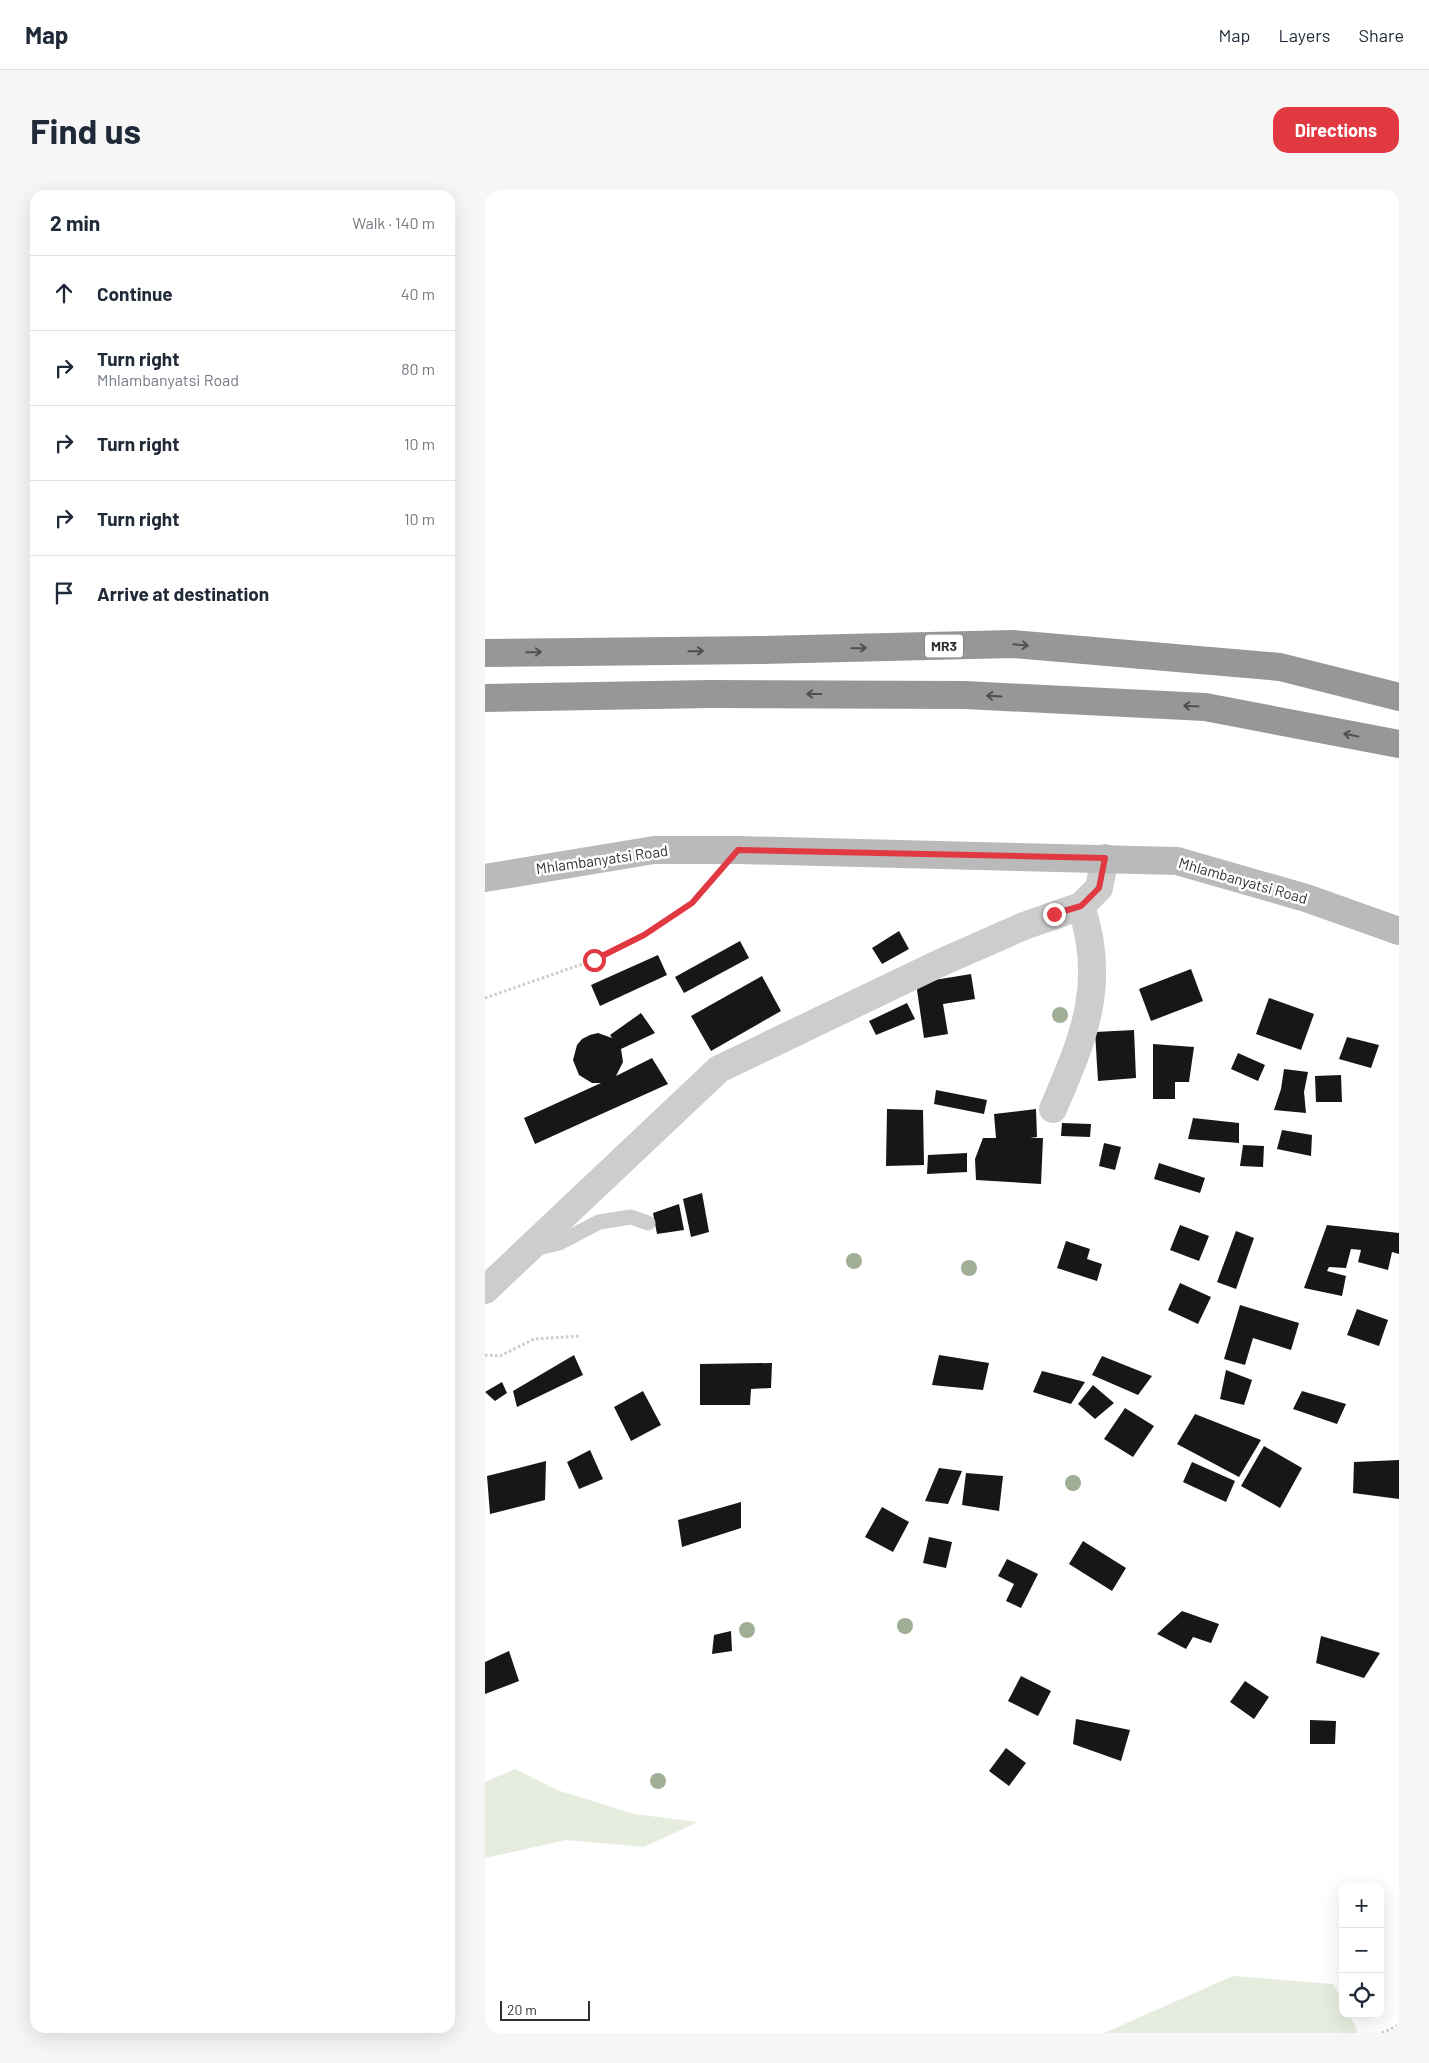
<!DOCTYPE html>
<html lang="en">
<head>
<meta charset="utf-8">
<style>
  :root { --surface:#fff; --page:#f6f6f7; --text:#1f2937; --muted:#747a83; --line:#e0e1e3; --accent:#e13942 }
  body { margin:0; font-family:Barlow,sans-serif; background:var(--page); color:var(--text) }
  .controls { position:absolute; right:15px; bottom:15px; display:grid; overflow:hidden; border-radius:10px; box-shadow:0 5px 20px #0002 }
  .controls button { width:45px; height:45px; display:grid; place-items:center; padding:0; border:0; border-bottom:1px solid var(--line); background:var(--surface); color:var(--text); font:25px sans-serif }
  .scale { position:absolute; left:15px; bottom:12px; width:90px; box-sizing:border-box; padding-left:5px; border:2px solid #303030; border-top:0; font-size:14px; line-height:18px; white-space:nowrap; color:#303030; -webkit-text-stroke:4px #fff; paint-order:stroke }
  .stop { position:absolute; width:15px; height:15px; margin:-11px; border:4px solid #e13942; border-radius:50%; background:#fff }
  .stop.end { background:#e13942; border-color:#fff; box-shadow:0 1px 5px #0008 }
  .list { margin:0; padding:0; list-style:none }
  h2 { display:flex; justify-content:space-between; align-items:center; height:65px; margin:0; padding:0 20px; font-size:21px }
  h2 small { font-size:16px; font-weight:400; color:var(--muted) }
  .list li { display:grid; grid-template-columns:32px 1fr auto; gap:15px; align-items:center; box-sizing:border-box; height:75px; padding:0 20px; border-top:1px solid var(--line) }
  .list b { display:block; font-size:19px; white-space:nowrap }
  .list p { margin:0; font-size:16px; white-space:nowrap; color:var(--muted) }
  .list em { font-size:16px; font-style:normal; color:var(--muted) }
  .icon { flex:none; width:28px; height:28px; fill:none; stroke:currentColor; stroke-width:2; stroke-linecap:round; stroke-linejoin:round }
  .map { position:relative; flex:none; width:914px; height:1843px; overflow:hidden; border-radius:15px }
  header { display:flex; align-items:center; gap:30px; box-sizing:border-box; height:70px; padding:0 25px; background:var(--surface); border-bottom:1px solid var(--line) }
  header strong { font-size:24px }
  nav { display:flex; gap:28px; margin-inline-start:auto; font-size:18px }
  .intro { display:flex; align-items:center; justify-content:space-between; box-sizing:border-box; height:120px; padding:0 30px }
  h1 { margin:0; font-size:35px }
  .button { padding:12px 22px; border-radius:15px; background:var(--accent); color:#fff; font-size:18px; font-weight:700 }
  main { display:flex; gap:30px; padding:0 30px }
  aside { flex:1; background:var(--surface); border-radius:15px; box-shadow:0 5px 20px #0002 }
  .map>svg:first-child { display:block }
  .green { fill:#e6eddf }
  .building { fill:#171717 }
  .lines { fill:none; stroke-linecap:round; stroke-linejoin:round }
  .path { stroke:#cdcdcd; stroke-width:3; stroke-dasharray:2.5 2.5; stroke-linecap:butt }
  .lane { stroke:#cdcdcd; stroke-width:15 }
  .street { stroke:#cdcdcd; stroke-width:28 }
  .secondary { stroke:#bababa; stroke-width:28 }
  .highway { stroke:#979797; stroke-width:28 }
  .tree { fill:#a0ae95 }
  .oneway { stroke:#4f4f4f }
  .route { stroke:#e13942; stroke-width:6 }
  .labels { text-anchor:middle; stroke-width:5; stroke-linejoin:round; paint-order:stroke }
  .shield { fill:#fff; stroke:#6e6e6e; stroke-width:1 }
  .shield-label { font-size:14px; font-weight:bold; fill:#303030 }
  .street-label { font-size:15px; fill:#303030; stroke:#fff }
</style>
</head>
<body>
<header>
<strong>Map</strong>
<nav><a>Map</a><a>Layers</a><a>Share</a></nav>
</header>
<div class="intro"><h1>Find us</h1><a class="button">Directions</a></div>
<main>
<aside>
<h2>2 min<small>Walk · 140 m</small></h2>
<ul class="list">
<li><svg class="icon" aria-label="ahead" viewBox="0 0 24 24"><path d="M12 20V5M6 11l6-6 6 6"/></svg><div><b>Continue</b></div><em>40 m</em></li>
<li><svg class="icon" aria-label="right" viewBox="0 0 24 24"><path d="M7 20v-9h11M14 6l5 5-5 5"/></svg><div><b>Turn right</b><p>Mhlambanyatsi Road</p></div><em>80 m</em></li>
<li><svg class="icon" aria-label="right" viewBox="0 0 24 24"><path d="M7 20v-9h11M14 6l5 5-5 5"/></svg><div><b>Turn right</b></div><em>10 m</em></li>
<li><svg class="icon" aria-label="right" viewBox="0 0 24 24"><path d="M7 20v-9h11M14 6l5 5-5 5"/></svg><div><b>Turn right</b></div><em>10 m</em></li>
<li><svg class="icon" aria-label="arrive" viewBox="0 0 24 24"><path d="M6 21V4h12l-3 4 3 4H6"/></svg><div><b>Arrive at destination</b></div></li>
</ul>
</aside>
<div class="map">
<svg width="914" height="1843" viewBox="0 0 914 1843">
  <rect width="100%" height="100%" fill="#fff"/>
  <g class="green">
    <path d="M30 1579 72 1600 149 1624 213 1632 159 1657 81 1650 0 1668V1592Z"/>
    <path d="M748 1786 848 1794 858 1812V1824H864L873 1843H619Z"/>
  </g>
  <g class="building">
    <path d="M414 741 424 759 397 774 387 758Z"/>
    <path d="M255 751 264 768 199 803 190 787Z"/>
    <path d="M173 765 182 785 115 816 106 795Z"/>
    <path d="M706 779 718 811 666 831 654 799Z"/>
    <path d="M486 784 490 809 458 814 463 844 439 848 431 793Z"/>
    <path d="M277 786 296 821 226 861 206 826Z"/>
    <path d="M784 808 829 824 816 860 771 844Z"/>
    <path d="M422 813 430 829 391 845 384 831Z"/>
    <path d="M156 823 170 843 136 859 138 872 131 886 167 868 183 894 50 954 39 928 116 893H107L94 885 88 870 92 855 97 849 105 845 113 843 127 848 125 845Z"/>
    <path d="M649 840 651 888 613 891 610 842Z"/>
    <path d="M862 847 894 855 886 878 854 869Z"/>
    <path d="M668 854 709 857 704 892H690V909H668Z"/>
    <path d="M753 863 780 875 773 891 746 879Z"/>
    <path d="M799 879 823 882 819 902 821 923 789 920 796 899Z"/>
    <path d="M856 885 857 912H831L830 886Z"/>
    <path d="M451 900 502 910 499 924 449 914Z"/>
    <path d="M402 919 438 920 439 975 401 976Z"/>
    <path d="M551 919 552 947 545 948H558L556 994 491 990 490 969 498 948H511L509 924Z"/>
    <path d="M708 928 754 933V953L703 949Z"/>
    <path d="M577 933 606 934 605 947 576 946Z"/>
    <path d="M797 940 827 945 826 966 792 959Z"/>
    <path d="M619 953 636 957 630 980 614 976Z"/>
    <path d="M758 955 779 956 778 977 755 976Z"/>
    <path d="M482 963V982L442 984 443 965Z"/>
    <path d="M674 973 720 988 715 1003 669 989Z"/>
    <path d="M217 1003 224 1042 206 1047 198 1009Z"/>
    <path d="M194 1014 199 1040 172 1044 168 1023Z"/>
    <path d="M695 1035 724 1046 714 1071 685 1060Z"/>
    <path d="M842 1035 914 1043V1064L907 1062 903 1080 873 1072 876 1060 866 1059 861 1078 844 1077 842 1081 861 1086 857 1106 819 1098Z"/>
    <path d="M751 1041 769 1048 751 1099 732 1092Z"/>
    <path d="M581 1051 605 1059 602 1069 617 1074 612 1091 572 1078Z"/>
    <path d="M695 1093 726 1107 713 1134 683 1120Z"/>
    <path d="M755 1115 814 1133 806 1160 768 1148 760 1175 739 1169Z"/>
    <path d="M872 1119 903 1130 894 1156 862 1145Z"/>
    <path d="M89 1165 98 1185 32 1217 28 1201Z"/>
    <path d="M454 1165 504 1173 498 1200 447 1195Z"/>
    <path d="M617 1166 667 1186 653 1205 607 1185Z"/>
    <path d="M287 1173 286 1198 266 1199 265 1215H215V1174Z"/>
    <path d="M741 1180 767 1190 759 1215 735 1209Z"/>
    <path d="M557 1181 600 1192 586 1214 548 1202Z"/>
    <path d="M17 1192 22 1203 10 1211 0 1202Z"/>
    <path d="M608 1195 629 1213 610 1229 593 1214Z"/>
    <path d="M158 1201 176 1235 146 1251 129 1217Z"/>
    <path d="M817 1201 861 1214 852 1234 808 1219Z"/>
    <path d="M640 1218 669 1236 648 1267 619 1249Z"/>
    <path d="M710 1224 776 1250 754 1287 692 1254Z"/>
    <path d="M779 1256 817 1278 795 1318 756 1296Z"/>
    <path d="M105 1260 118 1289 94 1299 82 1272Z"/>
    <path d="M914 1270V1309L868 1303 869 1272Z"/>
    <path d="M61 1271 60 1310 5 1324 2 1286Z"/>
    <path d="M707 1272 750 1291 741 1312 698 1292Z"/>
    <path d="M454 1278 477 1281 463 1314 440 1311Z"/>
    <path d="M481 1283 518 1286 514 1321 477 1315Z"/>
    <path d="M256 1312V1338L197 1357 193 1330Z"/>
    <path d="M397 1317 424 1332 408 1362 380 1347Z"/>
    <path d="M444 1347 467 1352 461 1378 438 1373Z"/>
    <path d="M598 1351 641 1378 627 1401 584 1374Z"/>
    <path d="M522 1369 553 1384 536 1418 521 1411 529 1394 513 1386Z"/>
    <path d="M697 1421 734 1434 726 1453 708 1447 701 1459 672 1444Z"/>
    <path d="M246 1441 247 1461 227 1464 229 1445Z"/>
    <path d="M836 1446 895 1463 879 1488 831 1473Z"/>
    <path d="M24 1461 34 1491 0 1504V1472Z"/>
    <path d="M536 1486 566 1501 553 1526 523 1511Z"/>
    <path d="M760 1491 784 1507 769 1529 745 1512Z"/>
    <path d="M591 1529 645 1540 636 1571 588 1554Z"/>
    <path d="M825 1530 851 1531 850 1554H825Z"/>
    <path d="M521 1558 541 1573 524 1596 504 1581Z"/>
  </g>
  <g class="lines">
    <g class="path">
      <path d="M0 808 109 770 159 745 207 713 227 690"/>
      <path d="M0 1165 15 1166 49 1149 96 1146"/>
      <path d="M897 1843 914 1835"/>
    </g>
    <path class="lane" d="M49 1059 74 1053 114 1032 146 1027 163 1033"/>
    <g class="street">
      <path d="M568 919C599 847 622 794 596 716"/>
      <path d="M0 1100 234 879 455 773 539 736 596 716 614 698 620 668"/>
    </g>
    <path class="secondary" d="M0 688 169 660H253L692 671 821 708 914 741"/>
    <g class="highway">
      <path d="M0 463 276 460 528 454 795 477 914 507"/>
      <path d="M0 508 226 504 480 505 720 517 914 554"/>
    </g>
  </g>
  <g class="tree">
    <circle cx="575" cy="825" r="8"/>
    <circle cx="369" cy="1071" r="8"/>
    <circle cx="484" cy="1078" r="8"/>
    <circle cx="588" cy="1293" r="8"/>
    <circle cx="420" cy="1436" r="8"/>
    <circle cx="262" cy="1440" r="8"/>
    <circle cx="173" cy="1591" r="8"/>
  </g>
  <defs><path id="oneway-shaft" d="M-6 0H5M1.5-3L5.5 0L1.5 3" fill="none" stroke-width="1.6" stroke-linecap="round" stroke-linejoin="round" transform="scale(1.25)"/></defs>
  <g class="oneway">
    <use href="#oneway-shaft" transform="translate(536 455) rotate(5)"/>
    <use href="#oneway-shaft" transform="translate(374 458) rotate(-1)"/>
    <use href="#oneway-shaft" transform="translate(211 461) rotate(-1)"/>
    <use href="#oneway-shaft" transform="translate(49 462) rotate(-1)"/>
    <use href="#oneway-shaft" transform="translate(329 504) rotate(-180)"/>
    <use href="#oneway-shaft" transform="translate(509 506) rotate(-177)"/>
    <use href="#oneway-shaft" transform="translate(706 516) rotate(-177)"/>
    <use href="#oneway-shaft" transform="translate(866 545) rotate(-169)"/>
  </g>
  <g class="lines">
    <path class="route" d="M109 770 159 745 207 713 253 660 620 668 614 698 596 716 569 724"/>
  </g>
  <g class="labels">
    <rect class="shield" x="440" y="444.5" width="38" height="23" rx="4"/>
    <g class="shield-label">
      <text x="459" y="461">MR3</text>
    </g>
    <g class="street-label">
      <text transform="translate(117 670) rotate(-8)" y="5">Mhlambanyatsi Road</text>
      <text transform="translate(758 691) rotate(16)" y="5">Mhlambanyatsi Road</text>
    </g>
  </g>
</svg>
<div class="controls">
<button>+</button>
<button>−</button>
<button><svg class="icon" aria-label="locate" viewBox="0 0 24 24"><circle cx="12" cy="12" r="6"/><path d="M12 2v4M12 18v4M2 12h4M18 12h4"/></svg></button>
</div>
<div class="scale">20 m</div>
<div class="stop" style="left:109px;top:770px"></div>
<div class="stop end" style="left:569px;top:724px"></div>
</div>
</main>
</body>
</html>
